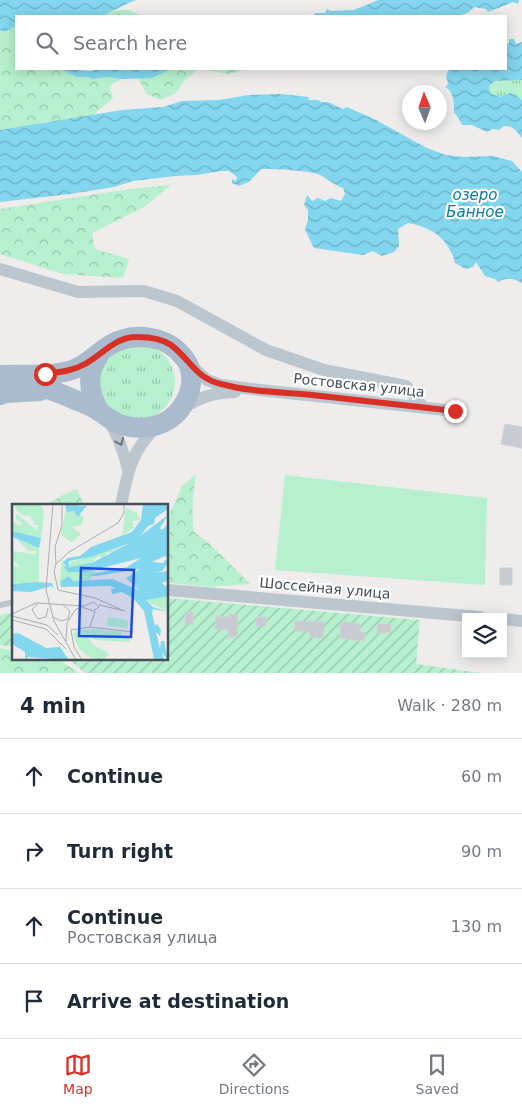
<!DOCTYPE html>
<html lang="en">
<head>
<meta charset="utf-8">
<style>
  :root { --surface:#fff; --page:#f6f6f7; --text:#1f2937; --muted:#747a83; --line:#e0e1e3; --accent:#d93025 }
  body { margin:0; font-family:"DejaVu Sans",sans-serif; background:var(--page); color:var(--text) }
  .controls { position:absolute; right:15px; bottom:15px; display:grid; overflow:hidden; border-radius:0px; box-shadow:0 2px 12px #0003 }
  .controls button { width:45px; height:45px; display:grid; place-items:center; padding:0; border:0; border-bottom:1px solid var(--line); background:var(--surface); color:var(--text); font:25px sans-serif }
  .compass { position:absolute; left:402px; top:85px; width:45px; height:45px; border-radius:50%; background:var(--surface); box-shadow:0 2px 12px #0003; rotate:358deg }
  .stop { position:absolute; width:15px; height:15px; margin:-11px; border:4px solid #d93025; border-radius:50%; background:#fff }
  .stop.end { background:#d93025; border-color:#fff; box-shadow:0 1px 5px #0008 }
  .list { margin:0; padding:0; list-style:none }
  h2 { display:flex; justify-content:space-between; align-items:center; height:65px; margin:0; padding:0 20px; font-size:21px }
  h2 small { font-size:16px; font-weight:400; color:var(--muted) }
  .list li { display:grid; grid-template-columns:32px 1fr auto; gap:15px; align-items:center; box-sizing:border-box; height:75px; padding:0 20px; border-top:1px solid var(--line) }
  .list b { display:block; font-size:19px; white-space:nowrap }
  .list p { margin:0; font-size:16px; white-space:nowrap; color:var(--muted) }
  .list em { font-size:16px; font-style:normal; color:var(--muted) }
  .icon { flex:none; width:28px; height:28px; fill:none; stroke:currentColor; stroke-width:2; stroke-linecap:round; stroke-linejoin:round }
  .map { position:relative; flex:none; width:522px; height:673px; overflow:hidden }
  .search { position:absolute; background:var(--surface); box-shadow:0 2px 12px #0003; left:15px; right:15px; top:15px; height:55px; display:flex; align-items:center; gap:12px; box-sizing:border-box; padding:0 18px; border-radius:0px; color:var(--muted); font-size:19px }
  .sheet { height:365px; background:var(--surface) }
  nav { display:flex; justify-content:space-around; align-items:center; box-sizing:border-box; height:70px; border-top:1px solid var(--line); background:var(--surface); font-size:14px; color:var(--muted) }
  nav a { display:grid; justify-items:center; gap:2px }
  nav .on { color:var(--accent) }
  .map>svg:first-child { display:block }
  .grass { fill:url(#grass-tufts) }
  .forest { fill:url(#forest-crowns) }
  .garden { fill:url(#garden-furrows) }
  .pitch { fill:#b7f0ce }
  .water { fill:url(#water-waves) }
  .building { fill:#c8cbd1; stroke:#cfd2d8 }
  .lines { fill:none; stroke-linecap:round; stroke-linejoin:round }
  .lane { stroke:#bcc6cf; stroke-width:6 }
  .street { stroke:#bcc6cf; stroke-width:12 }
  .primary { stroke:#aabbcd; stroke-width:20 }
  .oneway { stroke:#68737d }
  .route { stroke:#d93025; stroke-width:6 }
  .labels { text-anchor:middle; stroke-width:4.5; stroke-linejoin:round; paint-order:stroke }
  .street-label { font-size:14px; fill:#444f5a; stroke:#fff }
  .water-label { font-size:15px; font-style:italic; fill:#087ea2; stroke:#fff }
  .inset-road { fill:none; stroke:#abadb2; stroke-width:1 }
  .view { fill:#1d4ed8; fill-opacity:0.15; stroke:#1d4ed8; stroke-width:2.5 }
  .inset-edge { fill:none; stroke:#444f5a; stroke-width:2.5 }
</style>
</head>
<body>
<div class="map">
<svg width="522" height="673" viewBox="0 0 522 673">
  <defs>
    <pattern id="grass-tufts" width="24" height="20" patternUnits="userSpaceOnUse" patternTransform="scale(1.25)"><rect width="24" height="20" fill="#b7f0ce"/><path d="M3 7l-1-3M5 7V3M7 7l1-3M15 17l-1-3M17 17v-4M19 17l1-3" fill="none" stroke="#96c5aa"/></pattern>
    <pattern id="forest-crowns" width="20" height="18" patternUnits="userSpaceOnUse" patternTransform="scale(1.25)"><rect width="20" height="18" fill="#b7f0ce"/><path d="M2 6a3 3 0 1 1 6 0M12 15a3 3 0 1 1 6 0" fill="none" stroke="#96c5aa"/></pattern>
    <pattern id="garden-furrows" width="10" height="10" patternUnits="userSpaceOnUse" patternTransform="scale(1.25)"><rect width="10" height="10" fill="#b7f0ce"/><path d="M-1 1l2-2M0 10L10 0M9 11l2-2" fill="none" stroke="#96c5aa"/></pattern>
    <pattern id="water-waves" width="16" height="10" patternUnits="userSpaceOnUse" patternTransform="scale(1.25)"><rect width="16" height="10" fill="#82d6ee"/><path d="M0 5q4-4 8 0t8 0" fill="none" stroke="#6cb0c4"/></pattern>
  </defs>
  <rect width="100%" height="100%" fill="#efecec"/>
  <g class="grass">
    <path d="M522 80V100L510 93 500 97 490 93 489 86 495 81Z"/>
    <circle cx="137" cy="382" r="38"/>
  </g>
  <g class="forest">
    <path d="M118 10H129L142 16H104L106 13Z"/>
    <path d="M16 26V69H63H62L77 77H87L93 79 106 77 123 79 113 83 110 88 113 98 93 115 72 120 42 122 39 125 0 130V30L4 32Z"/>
    <path d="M172 69H248L228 74 199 69 185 80 175 94 161 100 147 94 137 77 152 78Z"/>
    <path d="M171 185 144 207 92 233 95 249 129 259 123 278 63 274 0 254V209L130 189Z"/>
    <path d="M196 474C193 494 191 511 194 532L209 543 250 584 211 587 168 583 170 513 182 486Z"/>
    <path d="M77 489 84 505H25L26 504 47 505 61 496Z"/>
    <path d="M0 648 14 651V659H58L79 673H0Z"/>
  </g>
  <g class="garden">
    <path d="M168 598 420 620 416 664 481 673H85L68 659H168Z"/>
    <path d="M14 612V647L0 645V615Z"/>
  </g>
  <path class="pitch" d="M285 475 487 498 485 585 275 570Z"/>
  <g class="water">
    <path d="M0 0H136C130 2 107 13 104 16H16V26L4 32 0 30Z"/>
    <path d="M378 0H519L518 4 513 2 488 12 486 9 474 7 469 12 459 16H313L315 13H325L327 9 331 11 354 10Z"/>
    <path d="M509 39H514L516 44 522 42V80L495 81 489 86 490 93 500 97 510 93 516 95 522 100V138C516 131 514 126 504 126L499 130 493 129 487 132 472 125H462L459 119 454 112C454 103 454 91 445 87L448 84 446 76 449 69H506V44L509 43Z"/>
    <path d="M63 69 93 71 94 69H172L152 78 123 79 106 77 93 79 87 77H77L62 70Z"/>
    <path d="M281 94 308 97 309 100H318L321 102H328L343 109 347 107 376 120 427 148 446 155 463 157 492 156 512 161 522 172V283C513 278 506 277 498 282L495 279 485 276 476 262 473 267 466 269 455 263C449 239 432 227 408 223L398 229 399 246 394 252 382 256 373 251 363 255 314 248 305 230 308 220V210L304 205 307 195 312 201 318 198 325 201 331 198 341 201 345 194 343 188C334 185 328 179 320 175 309 170 274 169 261 169L250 181 239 186 232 183V179L236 181 237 177 229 171H221L197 175 175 176 133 181 114 187 70 194 0 202V130L122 110 163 107 182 101 219 100 249 95Z"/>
  </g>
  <g class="building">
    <path d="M505 424 522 427V448L501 444Z"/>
    <rect x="500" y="568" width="12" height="17"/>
    <rect x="185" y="612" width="8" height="12"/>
    <path d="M229 614 238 615 237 637H227L228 630 215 629 216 616 229 617Z"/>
    <rect x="256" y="617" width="10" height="9"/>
    <path d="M295 621 324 622 323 638 310 637V632L295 631Z"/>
    <path d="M341 622 360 624V632H365L364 641 340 638Z"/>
    <path d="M377 624H391V632L377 633Z"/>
  </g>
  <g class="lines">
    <path class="lane" d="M0 605 14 602"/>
    <g class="street">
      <path d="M0 269 78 292 144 291 177 301 266 350 324 370 406 386 423 407"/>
      <path d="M190 365 207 380 221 385 260 390 455 411"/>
      <path d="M184 408C200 396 216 393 235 392"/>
      <path d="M108 419C118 436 124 451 128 470"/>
      <path d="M121 506C128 470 131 452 157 426"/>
      <path d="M168 590 480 617"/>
      <path d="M503 619 522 621"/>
    </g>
    <g class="primary">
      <path d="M0 375C23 374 49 377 72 370 87 365 97 353 110 345 134 331 168 335 185 359 195 372 192 392 183 405 170 427 142 432 119 424 112 421 106 416 100 412 92 406 82 403 73 399 49 388 25 382 0 376"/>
      <path d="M0 395 6 393 40 391"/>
      <path d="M99 411C88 389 86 376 99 355"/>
    </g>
  </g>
  <defs><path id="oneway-chevron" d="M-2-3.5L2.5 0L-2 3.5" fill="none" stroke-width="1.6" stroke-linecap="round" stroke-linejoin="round" transform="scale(1.25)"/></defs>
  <use class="oneway" href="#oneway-chevron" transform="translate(120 442) rotate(67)"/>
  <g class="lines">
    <path class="route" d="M45 374C59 372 73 371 85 364 103 354 116 336 138 337 149 337 162 339 171 345 190 359 195 378 221 384 250 392 282 392 312 395 360 400 407 406 455 411"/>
  </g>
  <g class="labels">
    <g class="street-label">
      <text transform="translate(359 385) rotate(6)" y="5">Ростовская улица</text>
      <text transform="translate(325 588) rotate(5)" y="5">Шоссейная улица</text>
    </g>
    <g class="water-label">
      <text x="475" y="200">озеро<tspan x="475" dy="17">Банное</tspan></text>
    </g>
  </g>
  <g transform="translate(12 504)">
    <rect width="156" height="156" fill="#efecec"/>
    <path d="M156 92 155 107 134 97 135 94Z" fill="#b7f0ce"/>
    <path d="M0 0H29L32 9 29 34 0 27 1 17 6 21 11 20 4 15V9L24 26 27 21H23L18 12 9 11ZM54 3 55 8 60 6 72 13 69 21 60 23 69 30 60 38 49 31ZM114 4 125 9 128 16 120 17 122 24 110 31ZM0 31 27 44V78L0 80V61L9 64 0 55V47L22 50 25 47H17ZM116 41 99 51 96 48 92 54 86 52 80 59 57 63 59 58ZM50 56 56 68 81 65 84 69 79 71 81 72 77 76 67 77H60L57 72 47 83ZM65 126 74 131 81 141 95 148 97 152H94L93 156 79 154 67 145 61 130Z" fill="#b7f0ce"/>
    <path d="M84 125 109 128V132L118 134V138L84 136 66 129V126Z" fill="#b7f0ce"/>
    <path d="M96 113 116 116V124L95 122Z" fill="#b7f0ce"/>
    <path d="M53 0 71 2 75 1 66 13 62 7 55 8ZM131 0H156V5L143 14 142 20 136 22 128 32 156 11 148 24 150 26 156 20V54L153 52 140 58 151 59 154 55 156 59 150 67 142 69 156 67V76L150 79 153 82 156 81V92L134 96 141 103 156 108 141 105 140 109 143 122 145 120 149 126 148 132 144 128 148 145 149 137H152L156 156 150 149 152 156 142 155 132 107 121 94 110 88 100 90 99 85 103 84 99 82 49 83V77L57 72 61 77 100 75 127 86 114 74 128 65 84 72 75 71 115 63 129 54 73 68H56L51 62H54L51 58 56 54 68 52 79 43 120 28 129 16ZM118 39 80 59 57 63V57L79 53ZM0 27 29 34 27 44 2 33ZM25 78 40 79 42 85 39 82 19 88 0 87V80ZM6 129 34 144 48 143 57 156 16 153 13 156V148L0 140V130Z" fill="#82d6ee" fill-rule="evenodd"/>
    <path class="inset-road" d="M41 0 34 86 42 117 64 156M44 60 43 43 50 21V0M26 99 20 106 26 115 34 113 36 104M87 101 113 107M110 106 83 94 46 86 42 67 44 60 57 48 106 19 112 9V0M0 110 24 99 72 102 82 98 87 103 81 107 67 102M0 112 35 121 46 131M41 113 49 117 56 115 58 107 51 101M0 116 34 125 54 145M78 123 83 107M54 137 55 119 63 106 69 103M70 156 62 143 59 126 78 123 121 128"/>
    <path class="view" d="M69 64 122 66 119 133 67 132Z"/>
    <rect width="156" height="156" class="inset-edge"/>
  </g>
</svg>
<div class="controls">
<button><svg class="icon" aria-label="layers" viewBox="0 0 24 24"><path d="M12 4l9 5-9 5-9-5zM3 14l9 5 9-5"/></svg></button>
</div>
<svg class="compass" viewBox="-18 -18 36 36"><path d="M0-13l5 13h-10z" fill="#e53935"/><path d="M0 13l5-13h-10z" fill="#747a83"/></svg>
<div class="stop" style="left:45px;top:374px"></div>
<div class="stop end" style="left:455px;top:411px"></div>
<div class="search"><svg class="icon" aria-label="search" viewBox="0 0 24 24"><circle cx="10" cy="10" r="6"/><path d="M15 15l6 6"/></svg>Search here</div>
</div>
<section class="sheet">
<h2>4 min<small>Walk · 280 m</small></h2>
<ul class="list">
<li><svg class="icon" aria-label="ahead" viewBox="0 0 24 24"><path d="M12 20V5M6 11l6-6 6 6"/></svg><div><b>Continue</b></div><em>60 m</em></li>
<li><svg class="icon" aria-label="right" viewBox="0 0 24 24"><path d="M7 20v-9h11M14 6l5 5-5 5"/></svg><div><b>Turn right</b></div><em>90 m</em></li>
<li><svg class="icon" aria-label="ahead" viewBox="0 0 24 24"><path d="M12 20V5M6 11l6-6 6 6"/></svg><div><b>Continue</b><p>Ростовская улица</p></div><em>130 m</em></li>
<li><svg class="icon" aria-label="arrive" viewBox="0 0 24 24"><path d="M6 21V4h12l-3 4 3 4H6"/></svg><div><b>Arrive at destination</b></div></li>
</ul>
</section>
<nav>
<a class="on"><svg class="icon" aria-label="map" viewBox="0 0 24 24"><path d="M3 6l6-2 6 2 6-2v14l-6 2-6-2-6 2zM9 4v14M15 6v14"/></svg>Map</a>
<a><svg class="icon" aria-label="directions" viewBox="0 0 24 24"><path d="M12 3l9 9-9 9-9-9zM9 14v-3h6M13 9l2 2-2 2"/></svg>Directions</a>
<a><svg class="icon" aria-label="saved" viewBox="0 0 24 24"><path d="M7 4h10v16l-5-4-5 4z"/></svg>Saved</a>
</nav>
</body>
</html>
